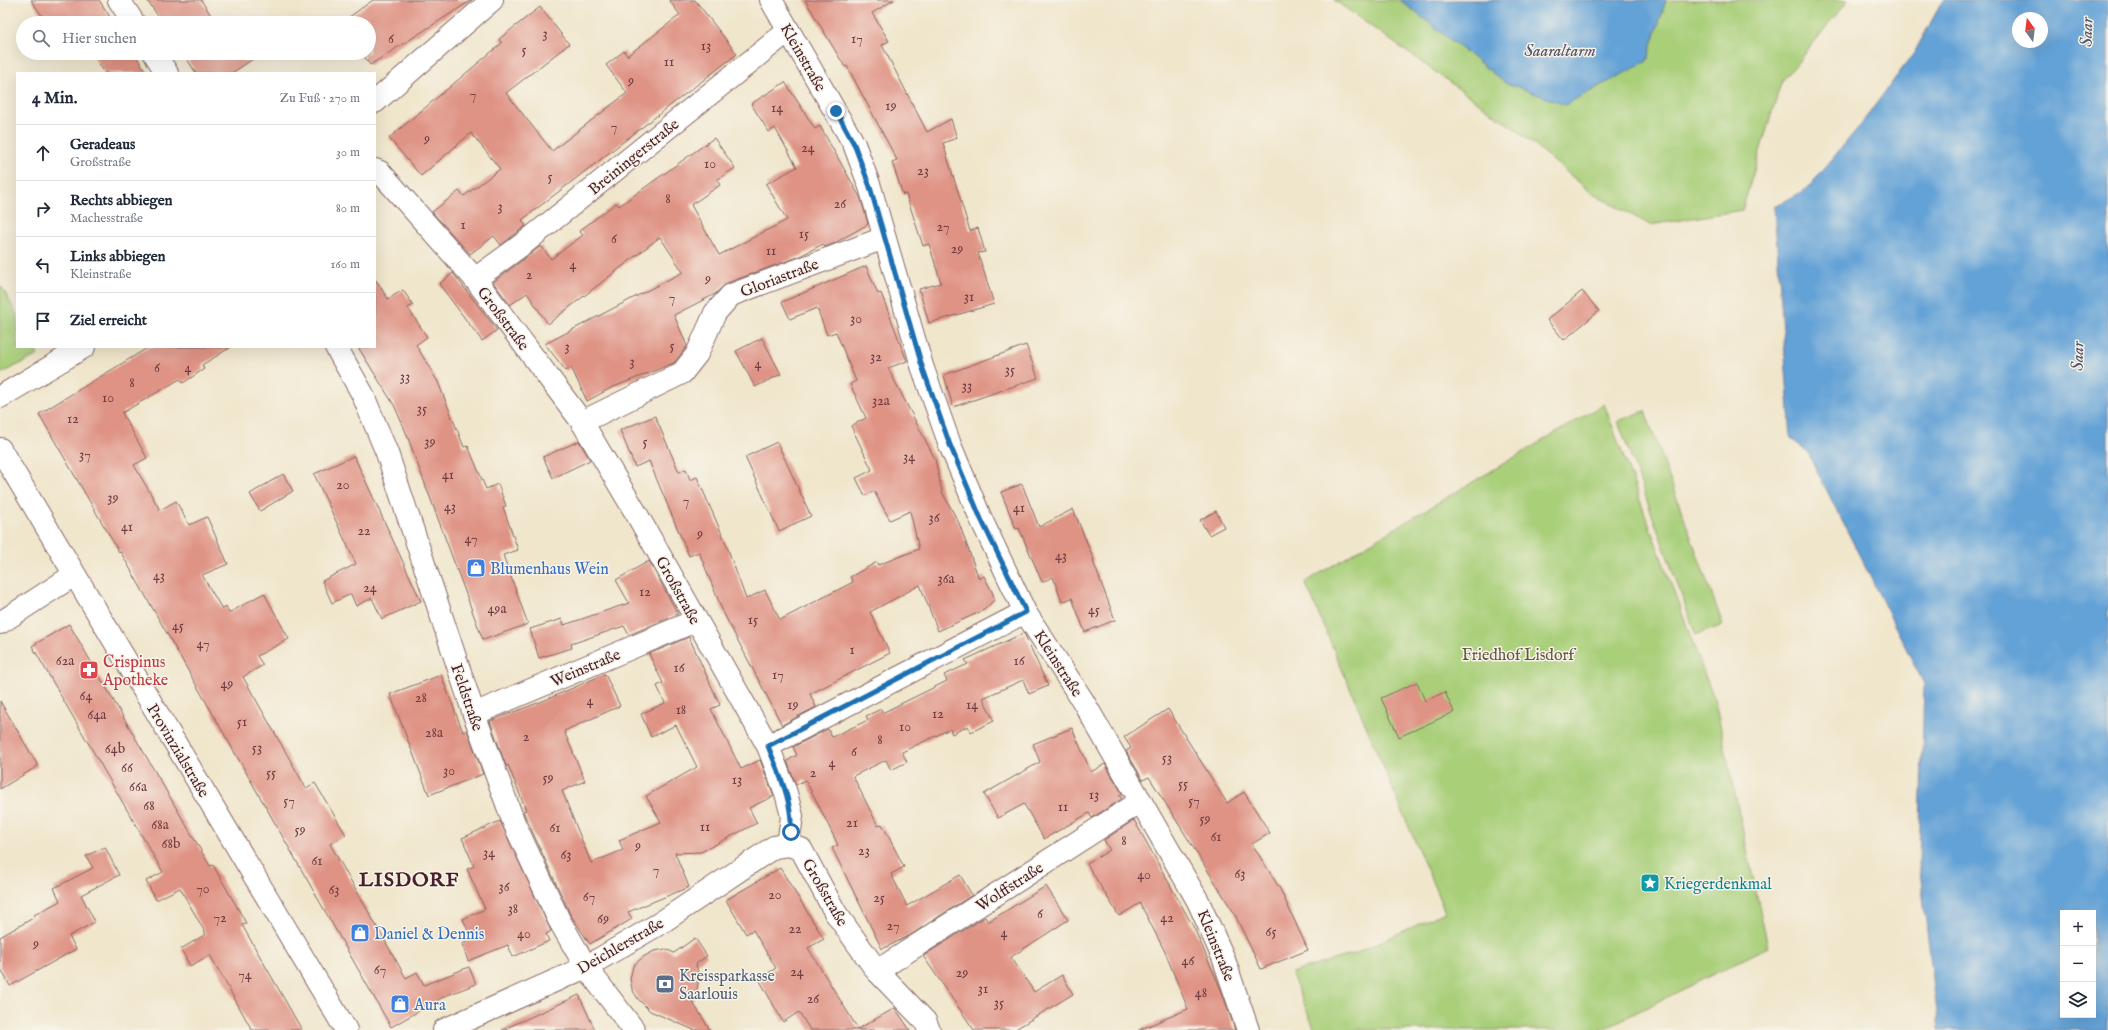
<!DOCTYPE html>
<html lang="de">
<head>
<meta charset="utf-8">
<style>
  :root { --surface:#fff; --page:#f6f6f7; --text:#1f2937; --muted:#747a83; --line:#e0e1e3 }
  body { margin:0; font-family:"IM FELL English",serif; background:var(--page); color:var(--text) }
  .controls { position:absolute; right:12px; bottom:12px; display:grid; overflow:hidden; border-radius:0px; box-shadow:0 4px 16px #0002 }
  .controls button { width:36px; height:36px; display:grid; place-items:center; padding:0; border:0; border-bottom:1px solid var(--line); background:var(--surface); color:var(--text); font:20px sans-serif }
  .compass { position:absolute; left:2012px; top:12px; width:36px; height:36px; border-radius:50%; background:var(--surface); box-shadow:0 4px 16px #0002; rotate:346deg }
  .stop { position:absolute; width:12px; height:12px; margin:-9px; border:3px solid #1f6fb2; border-radius:50%; background:#fff }
  .stop.end { background:#1f6fb2; border-color:#fff; box-shadow:0 1px 4px #0008 }
  .list { margin:0; padding:0; list-style:none }
  h2 { display:flex; justify-content:space-between; align-items:center; height:52px; margin:0; padding:0 16px; font-size:17px }
  h2 small { font-size:13px; font-weight:400; color:var(--muted) }
  .list li { display:grid; grid-template-columns:26px 1fr auto; gap:12px; align-items:center; box-sizing:border-box; height:56px; padding:0 16px; border-top:1px solid var(--line) }
  .list b { display:block; font-size:15px; white-space:nowrap }
  .list p { margin:0; font-size:13px; white-space:nowrap; color:var(--muted) }
  .list em { font-size:13px; font-style:normal; color:var(--muted) }
  .icon { flex:none; width:22px; height:22px; fill:none; stroke:currentColor; stroke-width:2; stroke-linecap:round; stroke-linejoin:round }
  .map { position:relative; flex:none; width:2108px; height:1030px; overflow:hidden }
  .search { position:absolute; background:var(--surface); box-shadow:0 4px 16px #0002; left:16px; top:16px; width:360px; height:44px; display:flex; align-items:center; gap:10px; box-sizing:border-box; padding:0 14px; border-radius:22px; color:var(--muted); font-size:15px }
  .panel { position:absolute; background:var(--surface); box-shadow:0 4px 16px #0002; left:16px; top:72px; width:360px; height:276px; border-radius:0px }
  .map>svg:first-child { display:block }
  .green { fill:#a9cf79; stroke:#7a7752 }
  .water { fill:#64a2d6; stroke:#576080; fill-rule:evenodd }
  .building { fill:#df9384 }
  .lines { fill:none; stroke-linecap:round; stroke-linejoin:round }
  .minor-casing { stroke:#846563; stroke-width:24 }
  .secondary-casing { stroke:#846563; stroke-width:24 }
  .minor { stroke:#fff; stroke-width:22 }
  .secondary { stroke:#fff; stroke-width:22 }
  .route { stroke:#1f6fb2; stroke-width:5 }
  .labels { text-anchor:middle; stroke-width:3; stroke-linejoin:round; paint-order:stroke }
  .number-label { font-size:14px; fill:#6f3c41 }
  .street-label { font-size:16px; fill:#4a1f2b; stroke:#f7f3e8 }
  .shop-label { font-size:16px; fill:#366cbe; stroke:#f7f3e8; text-anchor:start }
  .park-label { font-size:16px; fill:#665442; stroke:#f7f3e8 }
  .health-label { font-size:16px; fill:#be3a42; stroke:#f7f3e8; text-anchor:start }
  .culture-label { font-size:16px; fill:#0d838f; stroke:#f7f3e8; text-anchor:start }
  .service-label { font-size:16px; fill:#4e5e75; stroke:#f7f3e8; text-anchor:start }
  .water-label { font-size:17px; font-style:italic; fill:#54536f; stroke:#f7f3e8 }
  .district-label { font-size:20px; font-weight:bold; letter-spacing:1px; fill:#4a1f2b; stroke:#f7f3e8 }
</style>
</head>
<body>
<div class="map">
<svg width="2108" height="1030" viewBox="0 0 2108 1030">
  <rect width="100%" height="100%" fill="#f7f3e8"/>
  <filter id="ink" filterUnits="userSpaceOnUse"><feTurbulence type="fractalNoise" baseFrequency=".025" numOctaves="2"/><feDisplacementMap in="SourceGraphic" scale="8" xChannelSelector="R" yChannelSelector="G"/><feConvolveMatrix kernelMatrix="1 2 1 2 8 2 1 2 1" color-interpolation-filters="sRGB"/></filter>
  <filter id="wash" filterUnits="userSpaceOnUse"><feTurbulence type="fractalNoise" baseFrequency=".012" numOctaves="4" result="noise"/><feDisplacementMap in="SourceGraphic" scale="16" xChannelSelector="R" yChannelSelector="G"/><feGaussianBlur stdDeviation="0.9" result="paint"/><feColorMatrix in="noise" values="0 0 0 0 0 0 0 0 0 0 0 0 0 0 0 0 0 1.4 0 .05"/><feComposite in="paint" operator="in"/></filter>
  <g filter="url(#wash)">
    <rect width="100%" height="100%" fill="#f0e6cc"/>
    <g class="green">
      <path d="M1334 0H1400L1504 82 1647 61 1666 0H1848L1781 83 1742 210 1650 225 1593 194 1514 128Z"/>
      <path d="M2 287 17 315V347H33L38 355 0 374V288Z"/>
      <path d="M1604 404 1715 702 1768 947 1601 1030H1315L1291 973 1356 953 1445 912 1305 582Z"/>
      <path d="M1645 411 1723 625 1696 635 1618 421Z"/>
    </g>
    <g class="water">
      <path d="M1400 0H1666L1647 61 1565 105 1504 82Z"/>
      <path d="M1943 0H2108V1030H1939L1919 863 1924 684 1808 453 1791 438 1774 207 1807 189 1858 128 1914 53ZM2018 18H2042V42H2018ZM2063 913H2093V1015H2063Z"/>
    </g>
    <g id="blocks">
      <g class="building">
        <path d="M31 0H99L114 23H73L71 20 66 23H47Z"/>
        <path d="M147 0H201L216 23H163Z"/>
        <path d="M373 0H472L370 65 362 53H369V23H345V20Z"/>
        <path d="M669 0H695L737 54 522 220 526 226 519 231 501 245 494 236 470 254 432 212 459 191 464 196 500 169 471 133 421 176 389 138 502 43 499 39 540 7 569 44 506 93 552 151 627 93 606 65 624 51 627 56 680 15Z"/>
        <path d="M805 0H894L872 13 889 41 882 45 927 132 951 119 957 138 943 143 970 231 978 228 985 252 978 253 994 304 929 323 919 289 941 283 929 244 923 246 906 194 903 195 892 162 897 160 847 66 845 67Z"/>
        <path d="M92 53H134L147 73H105Z"/>
        <path d="M183 53H262L232 73H196Z"/>
        <path d="M785 82 815 129 820 126 861 199 868 224 833 244 825 247 823 244 800 256 727 283 715 294 674 315 687 346 674 363 611 388 587 401 571 367 566 371 545 344 683 272 660 237 548 324 527 293 510 305 493 282 541 246 551 259 583 235 579 231 616 203 619 206 714 138 735 168 717 180 720 185 691 205 719 255 787 220 766 184 797 167 775 128 769 132 751 104Z"/>
        <path d="M866 266 878 294 881 293 907 361 888 368 935 459 942 492 959 523 979 579 984 576 993 594 994 600 984 610 938 631 920 585 870 612 890 653 810 694 816 707 782 725 723 612 699 552 689 556 649 461 635 467 620 430 655 416 679 472 686 469 690 480 697 477 725 541 746 599 765 590 780 620 853 582 850 577 877 562 878 565 919 549 910 511 890 520 874 491 865 496 856 478 872 470 851 426 866 418 850 384 856 381 836 332 827 335 817 308 790 319 782 302Z"/>
        <path d="M453 273 497 330 482 341 439 284Z"/>
        <path d="M375 279 388 299 403 290 413 305 408 308 427 337 416 345 438 382 464 447 468 446 486 489 498 484 506 506 503 507 518 550 503 555 528 624 483 640 405 430 394 405 358 347H375Z"/>
        <path d="M1582 291 1599 311 1564 340 1547 320Z"/>
        <path d="M762 338 781 374 755 387 736 351Z"/>
        <path d="M1026 345 1038 378 953 407 944 375Z"/>
        <path d="M149 347H231L202 365 204 369 183 383 180 379 122 413 147 458 134 465 160 510 176 501 189 525 207 517 228 564 202 575 222 609 226 606 229 613 264 593 289 639 257 656 263 665 243 677 306 788 315 783 346 835 330 844 406 978 417 972 424 985 469 967 476 984 445 996 391 1027 120 551 119 552 39 414Z"/>
        <path d="M579 441 590 460 553 478 543 457Z"/>
        <path d="M777 442 811 516 779 531 745 457Z"/>
        <path d="M354 456 421 601 382 619 372 598 356 606 351 594 332 603 322 581 356 564 314 474Z"/>
        <path d="M283 474 293 491 260 511 250 494Z"/>
        <path d="M1022 484 1039 527 1073 509 1094 560 1093 561 1115 620 1085 632 1072 598 1062 602 1053 577 1042 582 1019 528 1016 529 1001 492Z"/>
        <path d="M1216 511 1224 527 1209 535 1200 520Z"/>
        <path d="M649 561 678 614 629 635 624 626 571 644 572 648 539 658 530 629 562 619 564 625 629 603 616 580Z"/>
        <path d="M69 624 210 866 213 865 246 923 242 925 302 1030H252L210 955 190 966 181 949 206 934 180 888 156 900 146 881 163 872 32 646Z"/>
        <path d="M1024 633 1048 686 1029 694 1023 680 983 698 994 721 971 732 968 726 952 734 950 729 902 752 907 762 891 770 886 760 853 776 878 826 882 824 904 867 891 874 907 906 960 875 972 895 909 936 882 949 832 848 838 845 814 796 805 780 796 785 787 761 797 755 793 747 828 729 832 737 868 720 866 716 881 709 882 713 947 681 944 675 968 664 965 660Z"/>
        <path d="M689 637 720 705 711 709 741 769 760 760 774 796 749 808 757 823 701 852 675 853 689 887 628 912 632 919 590 944 570 914 526 818 523 811 526 810 508 765 506 766 490 721 543 701 605 674 620 706 564 731 585 781 562 791 591 863 623 850 619 840 661 822 646 796 697 767 676 725 651 737 641 714 665 703 657 686 663 683 649 654Z"/>
        <path d="M441 675 463 732 467 730 483 774 429 795 390 694Z"/>
        <path d="M1417 682 1425 701 1445 692 1454 712 1399 737 1381 698Z"/>
        <path d="M0 701 38 766 0 789Z"/>
        <path d="M1168 709 1227 803 1244 792 1270 833 1252 844 1280 889 1308 950 1261 969 1234 913 1200 858 1149 777 1143 780 1126 751 1131 748 1124 737Z"/>
        <path d="M1072 728 1091 772 1105 764 1122 793 1119 795 1122 799 1092 818 1089 813 1044 839 1024 804 998 818 984 794 1040 762 1033 744Z"/>
        <path d="M1134 820 1195 930 1222 992 1235 1030H1139L1188 1009 1165 952 1140 903 1119 916 1087 864 1110 850 1104 840Z"/>
        <path d="M500 821 551 931 546 934 549 941 513 957 508 945 468 961 462 944 472 940 463 919 485 909 467 869 474 866 462 838Z"/>
        <path d="M105 847 119 875 81 895 95 922 69 936 76 949 10 986 0 967V937L35 917 34 915 60 901 54 888 93 868 86 856Z"/>
        <path d="M780 868 824 939 808 948 858 1029 895 1008 910 1030H810L799 1012 783 1022 759 979 776 968 753 930 746 934 726 900Z"/>
        <path d="M1046 886 1068 920 1011 957 1034 992 1062 975 1073 994 1014 1030H974L923 956 985 917 988 922Z"/>
        <path d="M695 938 707 956 696 964 699 977 697 990 692 1001 710 1030H694L650 1011 638 999 632 989 630 979 633 966 643 957 654 951 666 949 674 953Z"/>
        <path d="M579 995 595 1030H502Z"/>
      </g>
    </g>
  </g>
  <g filter="url(#ink)">
    <use href="#blocks" fill-opacity="0" stroke="#846563" stroke-width="1"/>
    <g class="lines">
      <defs>
        <g id="minor">
          <path d="M119 0 134 23"/>
          <path d="M771 0 854 144 870 187 922 366 950 445 981 519 1025 612 1083 701 1198 901 1223 957 1248 1030"/>
          <path d="M154 53 167 73"/>
          <path d="M375 102 492 0"/>
          <path d="M375 170 380 172 475 279 582 422 636 513 768 746 786 793 792 816 788 845"/>
          <path d="M475 279 527 241 788 31"/>
          <path d="M336 347 362 393 387 453 474 714 514 823 559 920 586 967 634 1030"/>
          <path d="M0 397 84 347"/>
          <path d="M582 422 682 373 697 354 715 313 731 295 884 238"/>
          <path d="M0 623 74 575"/>
          <path d="M474 714 695 621"/>
          <path d="M768 746 1025 612"/>
          <path d="M877 971 1141 801"/>
          <path d="M444 1030 586 967 662 922 774 847 788 845 801 849 835 912 877 971 925 1021 929 1030"/>
        </g>
        <path id="secondary" d="M0 449 346 1030"/>
      </defs>
      <use href="#minor" class="minor-casing"/>
      <use href="#secondary" class="secondary-casing"/>
      <use href="#minor" class="minor"/>
      <use href="#secondary" class="secondary"/>
    </g>
  </g>
  <g class="lines" filter="url(#ink)">
    <path class="route" d="M791 832C793 801 779 774 768 746L1026 612 981 519 950 445 922 366 870 187 854 144 836 111"/>
  </g>
  <defs>
    <symbol id="shop-square" viewBox="-11 -11 22 22"><rect x="-9" y="-9" width="18" height="18" rx="4" fill="#3f7fe0" stroke="#f7f3e8"/><path d="M-5-2.5h2.3a2.7 3.5 0 0 1 5.4 0H5L5.5 6h-11ZM-1.5-2.5h3a1.5 2.3 0 0 0-3 0Z" fill="#fff"/></symbol>
    <symbol id="pharmacy-square" viewBox="-11 -11 22 22"><rect x="-9" y="-9" width="18" height="18" rx="4" fill="#e0444e" stroke="#f7f3e8"/><path d="M-2-6h4v4h4v4h-4v4h-4v-4h-4v-4h4Z" fill="#fff"/></symbol>
    <symbol id="sight-square" viewBox="-11 -11 22 22"><rect x="-9" y="-9" width="18" height="18" rx="4" fill="#0f9aa8" stroke="#f7f3e8"/><path d="M0-6L1.8-2.2L6-1.7L2.9 1.2L3.7 5.4L0 3.3L-3.7 5.4L-2.9 1.2L-6-1.7L-1.8-2.2Z" fill="#fff"/></symbol>
    <symbol id="bank-square" viewBox="-11 -11 22 22"><rect x="-9" y="-9" width="18" height="18" rx="4" fill="#5c6f8a" stroke="#f7f3e8"/><path d="M-6-4H6V4H-6ZM0-2.3a2.3 2.3 0 1 0 0 4.6a2.3 2.3 0 1 0 0-4.6Z" fill="#fff"/></symbol>
  </defs>
  <g fill-rule="evenodd">
    <use href="#shop-square" x="465" y="557" width="22" height="22"/>
    <use href="#pharmacy-square" x="78" y="659" width="22" height="22"/>
    <use href="#sight-square" x="1639" y="872" width="22" height="22"/>
    <use href="#shop-square" x="349" y="922" width="22" height="22"/>
    <use href="#bank-square" x="654" y="973" width="22" height="22"/>
    <use href="#shop-square" x="389" y="993" width="22" height="22"/>
  </g>
  <g class="labels">
    <g class="number-label">
      <text x="545" y="38">3</text>
      <text x="391" y="43">6</text>
      <text x="857" y="43">17</text>
      <text x="706" y="50">13</text>
      <text x="524" y="54">5</text>
      <text x="669" y="66">11</text>
      <text x="631" y="85">9</text>
      <text x="473" y="99">7</text>
      <text x="891" y="110">19</text>
      <text x="777" y="112">14</text>
      <text x="614" y="131">7</text>
      <text x="427" y="143">9</text>
      <text x="808" y="152">24</text>
      <text x="710" y="168">10</text>
      <text x="923" y="175">23</text>
      <text x="550" y="181">5</text>
      <text x="668" y="203">8</text>
      <text x="840" y="208">26</text>
      <text x="500" y="211">3</text>
      <text x="463" y="229">1</text>
      <text x="943" y="231">27</text>
      <text x="804" y="238">15</text>
      <text x="614" y="243">6</text>
      <text x="957" y="253">29</text>
      <text x="771" y="255">11</text>
      <text x="573" y="269">4</text>
      <text x="529" y="279">2</text>
      <text x="708" y="283">9</text>
      <text x="969" y="301">31</text>
      <text x="672" y="302">7</text>
      <text x="856" y="323">30</text>
      <text x="672" y="350">5</text>
      <text x="567" y="351">3</text>
      <text x="876" y="361">32</text>
      <text x="632" y="366">3</text>
      <text x="758" y="368">4</text>
      <text x="157" y="372">6</text>
      <text x="188" y="372">4</text>
      <text x="1010" y="374">35</text>
      <text x="405" y="381">33</text>
      <text x="132" y="387">8</text>
      <text x="967" y="390">33</text>
      <text x="108" y="402">10</text>
      <text x="881" y="405">32a</text>
      <text x="422" y="413">35</text>
      <text x="73" y="423">12</text>
      <text x="430" y="446">39</text>
      <text x="645" y="446">5</text>
      <text x="85" y="459">37</text>
      <text x="909" y="461">34</text>
      <text x="448" y="479">41</text>
      <text x="343" y="489">20</text>
      <text x="113" y="502">39</text>
      <text x="686" y="505">7</text>
      <text x="450" y="511">43</text>
      <text x="1019" y="512">41</text>
      <text x="934" y="522">36</text>
      <text x="127" y="531">41</text>
      <text x="364" y="535">22</text>
      <text x="700" y="538">9</text>
      <text x="471" y="543">47</text>
      <text x="1061" y="560">43</text>
      <text x="159" y="580">43</text>
      <text x="946" y="583">36a</text>
      <text x="370" y="592">24</text>
      <text x="645" y="596">12</text>
      <text x="497" y="613">49a</text>
      <text x="1094" y="614">45</text>
      <text x="753" y="624">15</text>
      <text x="178" y="630">45</text>
      <text x="203" y="648">47</text>
      <text x="852" y="654">1</text>
      <text x="65" y="665">62a</text>
      <text x="1019" y="665">16</text>
      <text x="679" y="672">16</text>
      <text x="778" y="679">17</text>
      <text x="227" y="688">49</text>
      <text x="86" y="700">64</text>
      <text x="421" y="702">28</text>
      <text x="590" y="705">4</text>
      <text x="793" y="709">19</text>
      <text x="972" y="709">14</text>
      <text x="681" y="714">18</text>
      <text x="938" y="718">12</text>
      <text x="97" y="719">64a</text>
      <text x="242" y="726">51</text>
      <text x="905" y="731">10</text>
      <text x="434" y="737">28a</text>
      <text x="526" y="741">2</text>
      <text x="880" y="744">8</text>
      <text x="257" y="752">53</text>
      <text x="115" y="753">64b</text>
      <text x="854" y="756">6</text>
      <text x="1167" y="762">53</text>
      <text x="832" y="767">4</text>
      <text x="127" y="772">66</text>
      <text x="449" y="775">30</text>
      <text x="271" y="777">55</text>
      <text x="813" y="777">2</text>
      <text x="548" y="782">59</text>
      <text x="737" y="784">13</text>
      <text x="1183" y="788">55</text>
      <text x="138" y="791">66a</text>
      <text x="1094" y="799">13</text>
      <text x="289" y="805">57</text>
      <text x="1194" y="805">57</text>
      <text x="149" y="810">68</text>
      <text x="1063" y="811">11</text>
      <text x="1205" y="823">59</text>
      <text x="852" y="827">21</text>
      <text x="160" y="829">68a</text>
      <text x="705" y="831">11</text>
      <text x="555" y="832">61</text>
      <text x="300" y="834">59</text>
      <text x="1216" y="841">61</text>
      <text x="1124" y="845">8</text>
      <text x="171" y="848">68b</text>
      <text x="638" y="850">9</text>
      <text x="864" y="855">23</text>
      <text x="489" y="857">34</text>
      <text x="566" y="859">63</text>
      <text x="317" y="865">61</text>
      <text x="656" y="874">7</text>
      <text x="1240" y="878">63</text>
      <text x="1144" y="879">40</text>
      <text x="504" y="891">36</text>
      <text x="203" y="893">70</text>
      <text x="334" y="894">63</text>
      <text x="775" y="899">20</text>
      <text x="589" y="901">67</text>
      <text x="879" y="902">25</text>
      <text x="513" y="913">38</text>
      <text x="1040" y="918">6</text>
      <text x="220" y="922">72</text>
      <text x="1167" y="922">42</text>
      <text x="603" y="923">69</text>
      <text x="893" y="930">27</text>
      <text x="795" y="933">22</text>
      <text x="1271" y="936">65</text>
      <text x="1004" y="937">4</text>
      <text x="524" y="938">40</text>
      <text x="36" y="948">9</text>
      <text x="1188" y="965">46</text>
      <text x="380" y="974">67</text>
      <text x="797" y="976">24</text>
      <text x="962" y="977">29</text>
      <text x="245" y="979">74</text>
      <text x="983" y="993">31</text>
      <text x="1201" y="997">48</text>
      <text x="813" y="1003">26</text>
      <text x="999" y="1007">35</text>
    </g>
    <g class="street-label">
      <text transform="translate(804 57) rotate(60)" y="6">Kleinstraße</text>
      <text transform="translate(633 156) rotate(-39)" y="6">Breiningerstraße</text>
      <text transform="translate(779 277) rotate(-21)" y="6">Gloriastraße</text>
      <text transform="translate(504 318) rotate(53)" y="6">Großstraße</text>
      <text transform="translate(679 590) rotate(61)" y="6">Großstraße</text>
      <text transform="translate(1059 663) rotate(57)" y="6">Kleinstraße</text>
      <text transform="translate(585 667) rotate(-23)" y="6">Weinstraße</text>
      <text transform="translate(468 697) rotate(71)" y="6">Feldstraße</text>
      <text transform="translate(179 750) rotate(59)" y="6">Provinzialstraße</text>
      <text transform="translate(1009 886) rotate(-33)" y="6">Wolffstraße</text>
      <text transform="translate(826 892) rotate(60)" y="6">Großstraße</text>
      <text transform="translate(620 945) rotate(-30)" y="6">Deichlerstraße</text>
      <text transform="translate(1217 945) rotate(68)" y="6">Kleinstraße</text>
    </g>
    <g class="shop-label">
      <text x="490" y="574">Blumenhaus Wein</text>
      <text x="374" y="939">Daniel &amp; Dennis</text>
      <text x="414" y="1010">Aura</text>
    </g>
    <g class="park-label">
      <text x="1518" y="660">Friedhof Lisdorf</text>
    </g>
    <g class="health-label">
      <text x="103" y="667">Crispinus<tspan x="103" dy="18">Apotheke</tspan></text>
    </g>
    <g class="culture-label">
      <text x="1664" y="889">Kriegerdenkmal</text>
    </g>
    <g class="service-label">
      <text x="679" y="981">Kreissparkasse<tspan x="679" dy="18">Saarlouis</tspan></text>
    </g>
    <g class="water-label">
      <text transform="translate(2086 32) rotate(-88)" y="6">Saar</text>
      <text x="1560" y="56">Saaraltarm</text>
      <text transform="translate(2077 356) rotate(-88)" y="6">Saar</text>
    </g>
    <g class="district-label">
      <text x="409" y="886">LISDORF</text>
    </g>
  </g>
</svg>
<div class="controls">
<button>+</button>
<button>−</button>
<button><svg class="icon" aria-label="layers" viewBox="0 0 24 24"><path d="M12 4l9 5-9 5-9-5zM3 14l9 5 9-5"/></svg></button>
</div>
<svg class="compass" viewBox="-18 -18 36 36"><path d="M0-13l5 13h-10z" fill="#e53935"/><path d="M0 13l5-13h-10z" fill="#747a83"/></svg>
<div class="stop" style="left:791px;top:832px"></div>
<div class="stop end" style="left:836px;top:111px"></div>
<div class="search"><svg class="icon" aria-label="search" viewBox="0 0 24 24"><circle cx="10" cy="10" r="6"/><path d="M15 15l6 6"/></svg>Hier suchen</div>
<section class="panel">
<h2>4 Min.<small>Zu Fuß · 270 m</small></h2>
<ul class="list">
<li><svg class="icon" aria-label="ahead" viewBox="0 0 24 24"><path d="M12 20V5M6 11l6-6 6 6"/></svg><div><b>Geradeaus</b><p>Großstraße</p></div><em>30 m</em></li>
<li><svg class="icon" aria-label="right" viewBox="0 0 24 24"><path d="M7 20v-9h11M14 6l5 5-5 5"/></svg><div><b>Rechts abbiegen</b><p>Machesstraße</p></div><em>80 m</em></li>
<li><svg class="icon" aria-label="left" viewBox="0 0 24 24"><path d="M17 20v-9H6M10 6l-5 5 5 5"/></svg><div><b>Links abbiegen</b><p>Kleinstraße</p></div><em>160 m</em></li>
<li><svg class="icon" aria-label="arrive" viewBox="0 0 24 24"><path d="M6 21V4h12l-3 4 3 4H6"/></svg><div><b>Ziel erreicht</b></div></li>
</ul>
</section>
</div>
</body>
</html>
